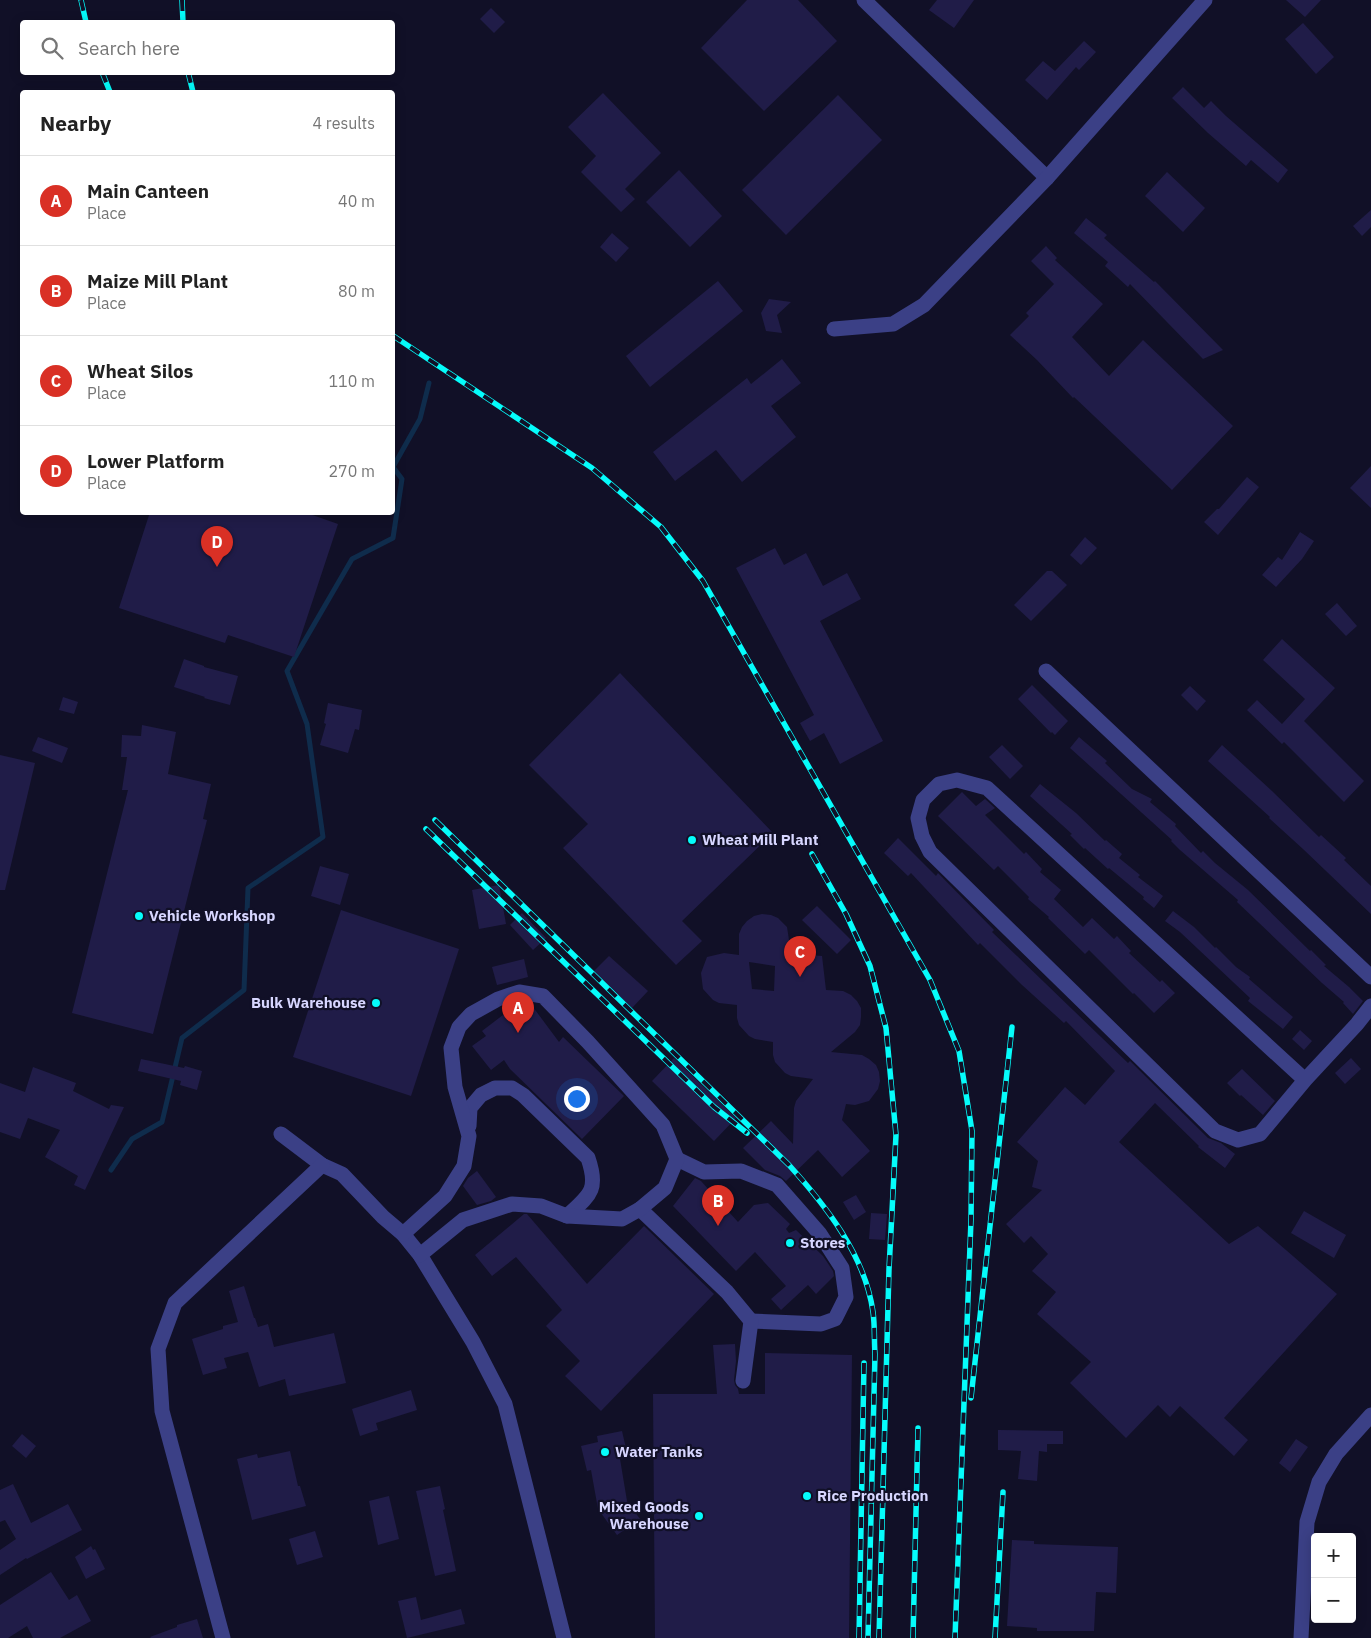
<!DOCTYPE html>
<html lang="en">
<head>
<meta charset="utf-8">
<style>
  :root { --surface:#fff; --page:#f6f6f6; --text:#222; --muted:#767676; --line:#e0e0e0; --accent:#d93025 }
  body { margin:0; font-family:"IBM Plex Sans",sans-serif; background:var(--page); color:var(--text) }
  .controls { position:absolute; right:15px; bottom:15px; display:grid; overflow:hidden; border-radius:5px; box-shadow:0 2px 12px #0003 }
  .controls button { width:45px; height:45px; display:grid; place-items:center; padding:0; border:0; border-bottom:1px solid var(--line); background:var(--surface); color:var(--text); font:25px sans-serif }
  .you { position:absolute; left:576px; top:1098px; width:18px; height:18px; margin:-12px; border:4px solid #fff; border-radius:50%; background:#1a73e8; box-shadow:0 0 0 8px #1a73e833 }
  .badge { display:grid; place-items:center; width:32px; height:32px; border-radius:50%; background:var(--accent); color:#fff; font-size:16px; font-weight:700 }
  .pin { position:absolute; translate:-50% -41px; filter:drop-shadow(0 1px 2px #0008) }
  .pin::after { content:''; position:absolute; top:26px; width:18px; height:15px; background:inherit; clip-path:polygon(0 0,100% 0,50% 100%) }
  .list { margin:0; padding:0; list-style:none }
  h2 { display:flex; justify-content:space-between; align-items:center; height:65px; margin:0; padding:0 20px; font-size:21px }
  h2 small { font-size:16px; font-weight:400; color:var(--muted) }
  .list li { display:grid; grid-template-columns:32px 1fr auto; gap:15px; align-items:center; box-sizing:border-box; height:90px; padding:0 20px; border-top:1px solid var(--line) }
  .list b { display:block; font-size:19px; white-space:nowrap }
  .list p { margin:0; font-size:16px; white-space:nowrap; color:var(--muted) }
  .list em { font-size:16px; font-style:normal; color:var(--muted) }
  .icon { flex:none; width:28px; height:28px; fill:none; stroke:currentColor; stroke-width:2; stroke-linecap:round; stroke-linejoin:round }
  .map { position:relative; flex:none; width:1371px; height:1638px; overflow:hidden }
  .search { position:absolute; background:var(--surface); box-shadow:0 2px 12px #0003; left:20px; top:20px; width:375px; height:55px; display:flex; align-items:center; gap:12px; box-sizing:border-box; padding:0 18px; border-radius:5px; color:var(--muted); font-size:19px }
  .panel { position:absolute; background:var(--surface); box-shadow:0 2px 12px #0003; left:20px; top:90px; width:375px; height:425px; border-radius:5px }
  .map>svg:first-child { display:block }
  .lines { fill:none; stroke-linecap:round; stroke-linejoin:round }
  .stream { stroke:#0f2c4c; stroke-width:5 }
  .building { fill:#201c48; fill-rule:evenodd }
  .minor { stroke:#3b4086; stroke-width:15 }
  .rail-casing { stroke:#05fcfb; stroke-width:5.5 }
  .rail { stroke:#111027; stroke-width:4; stroke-dasharray:11; stroke-linecap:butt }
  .poi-dot { fill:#05fcfb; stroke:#111027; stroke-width:2 }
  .labels { text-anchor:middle; stroke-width:4.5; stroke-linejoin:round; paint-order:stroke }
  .poi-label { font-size:15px; font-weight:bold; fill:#d7d6ff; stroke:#111027; text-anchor:start }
</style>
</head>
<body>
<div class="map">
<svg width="1371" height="1638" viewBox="0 0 1371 1638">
  <rect width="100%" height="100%" fill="#111027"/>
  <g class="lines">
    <path class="stream" d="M111 1170 132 1139 162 1122 182 1038 244 990 248 888 323 837 307 724 287 671 352 559 393 538 402 479 393 467 420 419 429 383"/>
  </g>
  <g class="building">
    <path d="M747 0H798L837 41 764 111 701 48Z"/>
    <path d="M937 0H974L954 28 929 10Z"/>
    <path d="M1286 0H1321L1305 17Z"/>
    <path d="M491 8 505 22 494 33 480 19Z"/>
    <path d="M1303 23 1334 57 1316 74 1285 39Z"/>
    <path d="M1084 41 1096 52 1079 70 1076 67 1047 100 1025 80 1043 61 1055 71Z"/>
    <path d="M1183 87 1204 108 1211 101 1226 116 1288 170 1278 183 1251 160 1246 166 1208 133 1172 98Z"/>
    <path d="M603 93 661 153 625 189 635 199 621 212 581 172 596 156 568 127Z"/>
    <path d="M838 95 882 140 786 235 742 190Z"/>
    <path d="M679 170 722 216 690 247 646 202Z"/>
    <path d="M1167 172 1205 208 1183 232 1145 196Z"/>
    <path d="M1371 210V227L1362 236 1353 226Z"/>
    <path d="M1086 218 1107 235 1104 238 1154 282 1155 281 1223 350 1203 359 1130 284 1128 287 1105 266 1108 262 1074 233Z"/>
    <path d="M612 233 629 248 616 262 600 247Z"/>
    <path d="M1046 246 1057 258 1055 260 1103 304 1072 337 1109 376 1143 340 1233 426 1172 490 1074 397 1073 398 1037 360 1010 335 1029 316 1026 313 1054 284 1031 261Z"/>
    <path d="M718 281 743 311 650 387 626 356Z"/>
    <path d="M769 299 791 302 777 315 782 333 766 331 761 313Z"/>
    <path d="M782 359 801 383 771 406 796 437 742 482 716 450 675 481 653 452 747 378 751 384Z"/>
    <path d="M1371 466V508L1350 488Z"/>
    <path d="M1247 477 1259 487 1218 535 1204 522 1217 509H1219Z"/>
    <path d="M150 512H304L338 524 294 657 228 635 225 643 119 608Z"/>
    <path d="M1300 532 1314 541 1302 559 1276 587 1262 575 1278 557 1282 560Z"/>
    <path d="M1085 537 1097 548 1081 565 1070 555Z"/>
    <path d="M775 548 784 565 806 553 823 586 847 573 861 599 820 621 883 741 840 764 824 733 810 741 800 723 814 715 736 568Z"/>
    <path d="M1047 571H1052L1067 585 1031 621 1014 605Z"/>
    <path d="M1337 603 1357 626 1346 636 1325 614Z"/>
    <path d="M1282 639 1335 688 1304 721 1364 781 1344 802 1284 742 1282 744 1247 710 1257 700 1282 724 1305 699 1263 660Z"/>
    <path d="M184 659 204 666V667L238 676 230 705 204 698 205 697 174 687Z"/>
    <path d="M620 673 773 833 682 921 702 941 676 965 563 848 588 824 529 765Z"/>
    <path d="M1032 685 1068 721 1055 735 1052 732 1051 733 1018 699Z"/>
    <path d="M1190 686 1206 701 1197 711 1181 695Z"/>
    <path d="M63 697 78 702 74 714 59 710Z"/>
    <path d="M328 703 362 710 359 730 355 729 348 753 320 745 326 724 324 723Z"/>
    <path d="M142 725 176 732 168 774 211 784 203 819 207 820 153 1034 72 1013 128 790H122L127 757H121L122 735 141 736Z"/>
    <path d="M38 737 68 748 62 763 32 751Z"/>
    <path d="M1079 737 1107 761 1105 763 1132 789 1152 799 1150 802 1176 824 1175 826 1201 853 1203 851 1215 863 1248 890 1310 951 1311 950 1326 965 1324 966 1349 987 1363 1001 1353 1014 1343 1003 1344 1002 1322 983 1237 902 1238 900 1180 850 1171 841 1172 840 1070 748Z"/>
    <path d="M1002 745 1023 766 1010 779 989 757Z"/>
    <path d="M1222 745 1272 791 1319 837 1321 835 1346 858 1344 860 1371 886V914L1303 849 1269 818 1270 817 1208 761Z"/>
    <path d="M0 755 35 763 5 890H0Z"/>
    <path d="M1040 784 1076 813 1105 841 1106 840 1122 854 1119 858 1140 875 1138 877 1163 896 1154 908 1143 899 1144 897 1109 868 1108 869 1085 848 1084 849 1070 835 1072 834 1030 796Z"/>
    <path d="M962 792 976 806 985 799 995 808 985 815 1024 854 1026 852 1042 869 1040 872 1061 890 1054 899 1083 927 1092 918 1114 939 1117 936 1131 951 1129 953 1160 982 1162 980 1175 993 1154 1013 1134 993 1133 994 1089 950 1085 954 1048 918 1049 917 1028 899 1029 897 998 866 994 870 938 816Z"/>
    <path d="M898 838 936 876 938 873 994 930 992 932 1128 1063 1130 1061 1208 1138 1221 1143 1235 1154 1225 1168 1198 1147 1199 1146 1155 1103 1119 1142 1229 1244 1258 1226 1337 1294 1224 1418 1248 1440 1234 1456 1180 1406 1170 1417 1158 1405 1126 1438 1070 1383 1091 1362 1037 1314 1056 1292 1032 1271 1048 1254 1031 1236 1024 1243 1006 1224 1042 1190 1032 1187 1038 1161 1017 1142 1065 1087 1085 1105 1115 1071 1066 1021 1064 1023 1022 985 980 943 978 945 911 873 908 876 884 853Z"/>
    <path d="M320 866 349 874 340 905 311 896Z"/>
    <path d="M499 885 506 924 479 929 472 890Z"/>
    <path d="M817 906 851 940 837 954 802 920Z"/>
    <path d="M341 910 459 949 411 1096 293 1057Z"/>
    <path d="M1173 911 1194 927 1215 948 1216 947 1236 967 1250 977 1249 979 1293 1017 1283 1029 1248 1001 1250 998 1180 932 1165 921Z"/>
    <path d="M522 913 546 938 533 950 510 925Z"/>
    <path d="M762 914 771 915 778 918 787 927 789 940 787 953 822 956 826 990 843 991 851 995 857 1001 861 1008V1017L860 1025 855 1032 831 1052 862 1055 869 1059 876 1065 879 1072 880 1081 878 1089 869 1101 855 1105 846 1104 842 1120 870 1151 842 1177 818 1150 786 1181 780 1176 765 1170 743 1148 771 1121 793 1144 794 1108 796 1101 813 1079 791 1076 785 1073 775 1062 773 1055V1042L755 1039 749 1036 739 1025 737 1018V1005L719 1003 713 1000 703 989 701 973 707 957 724 953 739 955V934L742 927 747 921 754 916ZM749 962 775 966 774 991 752 989Z"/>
    <path d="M609 956 648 991 632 1008 593 972Z"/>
    <path d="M524 959 528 977 497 985 492 967Z"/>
    <path d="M520 1002 530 1003 559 1042 563 1037 624 1096 582 1139 510 1069 504 1060 491 1070 472 1046 486 1036 482 1031Z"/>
    <path d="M1300 1030 1312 1041 1304 1050 1292 1039Z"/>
    <path d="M674 1058 736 1118 714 1141 652 1081Z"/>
    <path d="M1351 1058 1361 1069 1345 1084 1335 1073Z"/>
    <path d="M141 1059 184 1068 185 1066 202 1071 197 1090 180 1085 181 1081 138 1071Z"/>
    <path d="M33 1067 76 1083 73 1091 109 1109 111 1105 124 1107 85 1190 74 1185 78 1176 45 1157 60 1130 28 1118 20 1139 0 1132V1083L25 1092Z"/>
    <path d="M1242 1069 1275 1101 1263 1115 1241 1095 1240 1096 1227 1083Z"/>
    <path d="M477 1171 496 1197 491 1201 477 1205 463 1186 468 1178Z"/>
    <path d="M695 1178 701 1181 738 1222 754 1205 768 1203 790 1224 786 1229 789 1233 796 1230 823 1256 833 1271 834 1276 816 1294 808 1285 781 1310 771 1299 786 1286 755 1252 736 1271 673 1206Z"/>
    <path d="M856 1195 866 1212 854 1220 843 1202Z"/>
    <path d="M1304 1211 1346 1235 1334 1258 1291 1233Z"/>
    <path d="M871 1213 887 1214 885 1240 869 1239Z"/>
    <path d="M524 1214H527L587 1284 644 1226 714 1294 601 1411 565 1376 580 1361 546 1326 562 1310 516 1257 492 1276 475 1255Z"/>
    <path d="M244 1286 254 1318H255L258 1327 268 1324 274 1347 334 1333 346 1383 289 1396 285 1379 259 1387 248 1352 224 1358 227 1368 203 1375 192 1339 223 1329V1326L238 1322 229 1291Z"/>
    <path d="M735 1344 736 1361 734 1380 735 1385 738 1389 739 1394H765V1353L852 1355 849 1638H655L653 1394H717L713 1345Z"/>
    <path d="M411 1390 417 1410 376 1423 378 1430 360 1436 352 1409Z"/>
    <path d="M998 1430 1063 1431V1444H1047V1452L1039 1451 1037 1481 1018 1479 1021 1451 998 1450Z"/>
    <path d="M622 1431 628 1457 620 1459 627 1501 640 1519 617 1535 598 1509 591 1470 587 1471 581 1446 598 1442 597 1436Z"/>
    <path d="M22 1434 36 1446 26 1458 12 1446Z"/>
    <path d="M1296 1439 1308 1447 1290 1472 1279 1463Z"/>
    <path d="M290 1451 298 1486H300L306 1506 252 1520 237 1459 257 1454 258 1458Z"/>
    <path d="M13 1484 31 1523 68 1504 82 1530 27 1559 26 1558 0 1575V1550L16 1539 5 1520 0 1522V1490Z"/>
    <path d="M440 1486 445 1509 443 1510 456 1571 435 1576 416 1491Z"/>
    <path d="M389 1496 399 1539 378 1545 369 1501Z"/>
    <path d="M315 1531 323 1557 297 1565 289 1539Z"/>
    <path d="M1012 1540 1034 1541V1544L1118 1547 1116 1593 1096 1592 1094 1631H1037V1628L1007 1626Z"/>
    <path d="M91 1546 93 1550 95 1549 105 1569 86 1579 75 1557Z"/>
    <path d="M51 1572 69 1600 77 1595 91 1621 60 1638H33L27 1626 8 1638H0V1605Z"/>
    <path d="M416 1597 421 1620 461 1609 465 1624 407 1638 398 1601Z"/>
    <path d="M197 1619 203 1638H151L150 1637 177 1627V1625Z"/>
  </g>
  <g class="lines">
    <g class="minor">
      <path d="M864 0 1047 178"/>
      <path d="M834 329 893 324 924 305 1047 178 1205 0"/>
      <path d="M1046 671 1371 977"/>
      <path d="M1305 1080 987 788 957 780 939 784 923 800 918 818 922 836 930 852 1215 1131 1238 1140 1260 1134 1305 1080 1357 1024 1371 1006"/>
      <path d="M469 1126 470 1108 481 1095 495 1088H512L523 1095 588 1158C599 1190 590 1195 567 1216"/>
      <path d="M281 1134 322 1165 342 1174 383 1217 403 1234 420 1255 473 1342 505 1404 564 1638"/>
      <path d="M677 1159 704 1172 741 1171 777 1185 820 1234 842 1268 846 1297 835 1319 821 1324 751 1321"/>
      <path d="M640 1209 727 1292 751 1321 743 1381"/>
      <path d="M403 1234 445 1196 464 1166 469 1136 455 1087 451 1048 459 1027 471 1014 498 999 519 992 543 996 588 1042 663 1125 677 1159 665 1188 640 1209 622 1219 567 1216 541 1206 512 1204 463 1220 420 1255"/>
      <path d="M223 1638 162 1411 158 1349 175 1303 322 1165"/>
      <path d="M1301 1638 1307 1522 1319 1482 1336 1454 1371 1415"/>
    </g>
    <defs>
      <g id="rail">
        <path d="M81 0 86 22"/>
        <path d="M182 0 183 22"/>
        <path d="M102 72 110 92"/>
        <path d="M188 72 193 92"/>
        <path d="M392 335 592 468 661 527 703 581 930 980 959 1051 972 1131 971 1220 955 1638"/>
        <path d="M435 820 789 1165C826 1206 865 1255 873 1312 875 1326 874 1341 875 1354L868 1638"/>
        <path d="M426 829 714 1107 747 1133"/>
        <path d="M812 854 846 914 870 966 886 1028 896 1135 889 1269 879 1638"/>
        <path d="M971 1398 1012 1027"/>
        <path d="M859 1638 864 1363"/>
        <path d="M913 1638 918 1428"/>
        <path d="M995 1638 1003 1492"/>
      </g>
    </defs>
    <use href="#rail" class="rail-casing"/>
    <use href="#rail" class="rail"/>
  </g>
  <g class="poi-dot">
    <circle cx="692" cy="840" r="5"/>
    <circle cx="139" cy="916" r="5"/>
    <circle cx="376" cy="1003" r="5"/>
    <circle cx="790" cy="1243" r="5"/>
    <circle cx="605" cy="1452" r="5"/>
    <circle cx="807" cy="1496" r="5"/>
    <circle cx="699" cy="1516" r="5"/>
  </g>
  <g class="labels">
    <g class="poi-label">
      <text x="702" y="845">Wheat Mill Plant</text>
      <text x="149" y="921">Vehicle Workshop</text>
      <text x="366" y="1008" text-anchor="end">Bulk Warehouse</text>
      <text x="800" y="1248">Stores</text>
      <text x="615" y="1457">Water Tanks</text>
      <text x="817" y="1501">Rice Production</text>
      <text x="689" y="1512" text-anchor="end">Mixed Goods<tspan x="689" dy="17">Warehouse</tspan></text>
    </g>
  </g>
</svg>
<div class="controls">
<button>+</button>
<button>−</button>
</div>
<div class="you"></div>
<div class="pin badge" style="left:518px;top:1033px">A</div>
<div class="pin badge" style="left:718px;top:1226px">B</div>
<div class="pin badge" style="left:800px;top:977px">C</div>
<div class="pin badge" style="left:217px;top:567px">D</div>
<div class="search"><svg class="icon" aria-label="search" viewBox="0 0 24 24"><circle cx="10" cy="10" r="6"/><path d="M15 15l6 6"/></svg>Search here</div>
<section class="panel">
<h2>Nearby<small>4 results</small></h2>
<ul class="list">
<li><span class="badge">A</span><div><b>Main Canteen</b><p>Place</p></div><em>40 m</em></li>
<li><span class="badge">B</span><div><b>Maize Mill Plant</b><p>Place</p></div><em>80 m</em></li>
<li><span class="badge">C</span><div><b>Wheat Silos</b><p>Place</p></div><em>110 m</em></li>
<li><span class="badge">D</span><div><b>Lower Platform</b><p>Place</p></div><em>270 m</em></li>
</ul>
</section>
</div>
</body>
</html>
